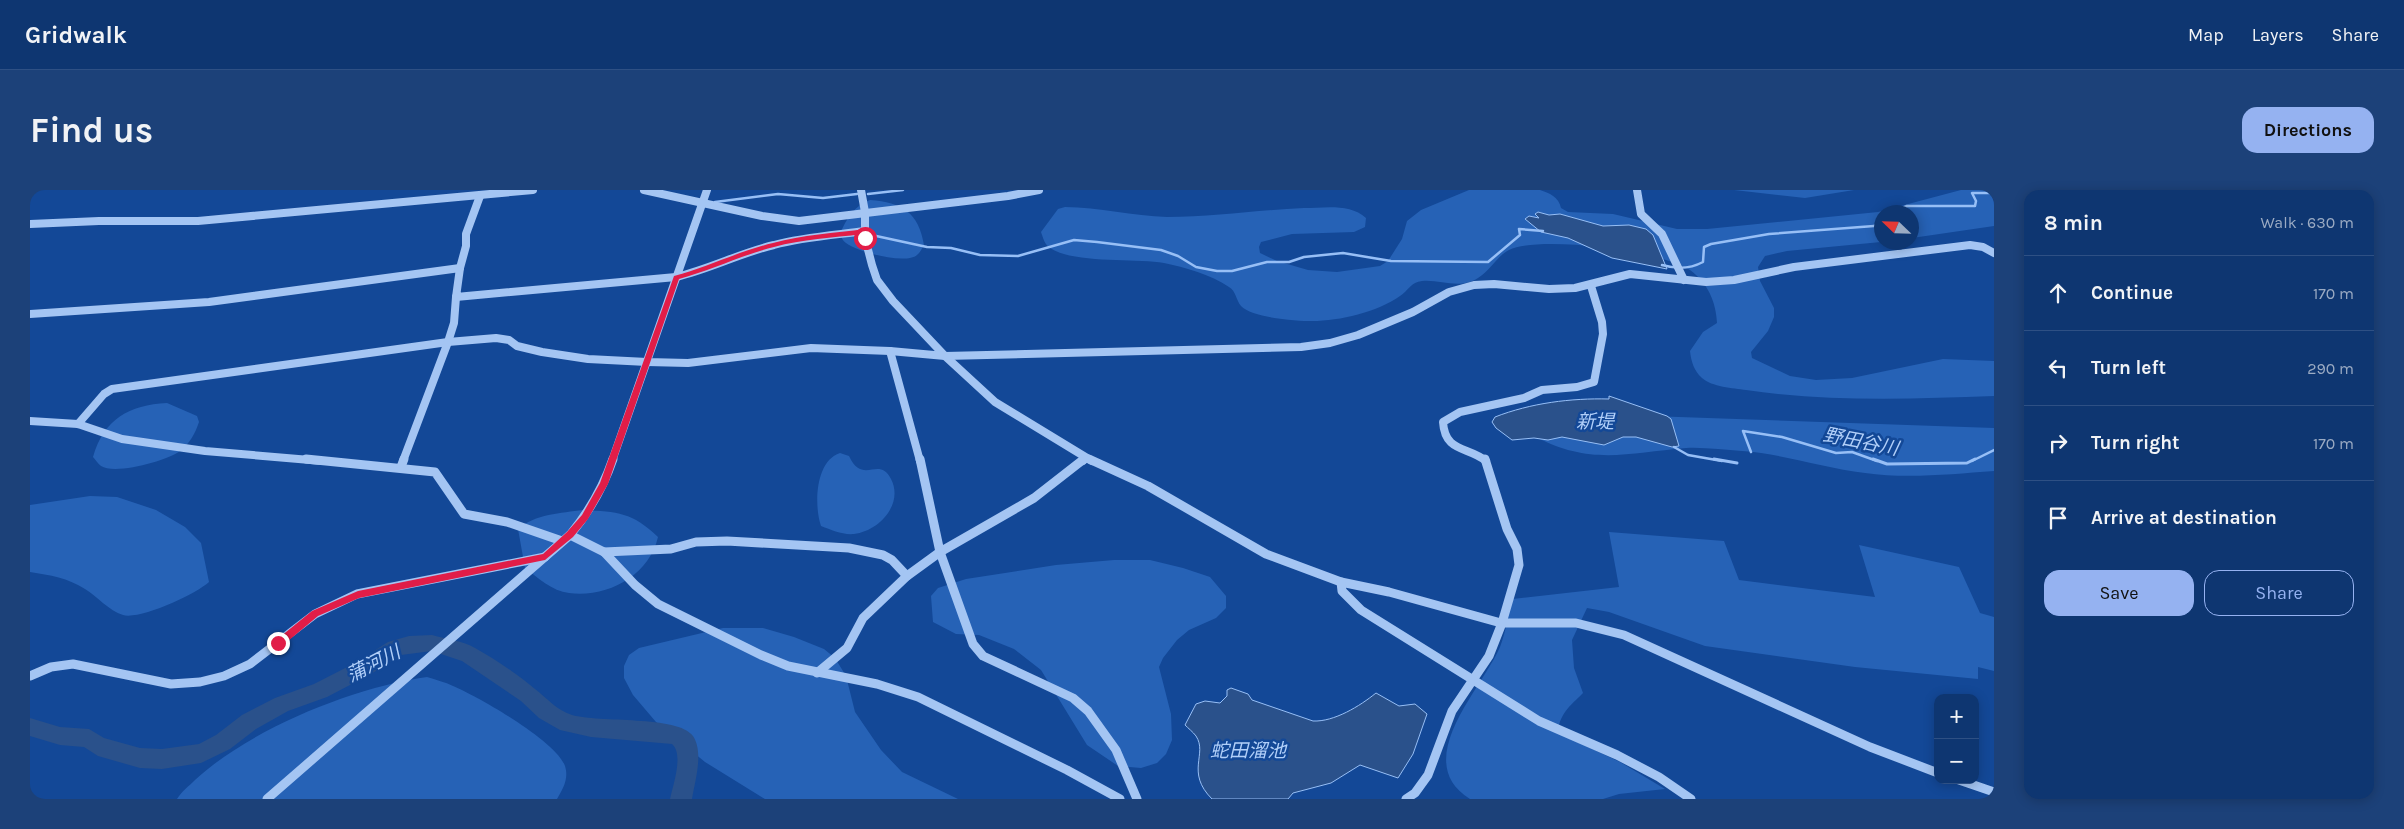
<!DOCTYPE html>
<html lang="en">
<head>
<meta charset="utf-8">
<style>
  :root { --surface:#0e3671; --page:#1c4179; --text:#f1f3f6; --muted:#9babc3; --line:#2e5084; --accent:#95b2f1 }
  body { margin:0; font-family:Karla,"Noto Sans JP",sans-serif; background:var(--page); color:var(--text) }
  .controls { position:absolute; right:15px; bottom:15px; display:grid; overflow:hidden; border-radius:10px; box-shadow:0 2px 12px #0003 }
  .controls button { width:45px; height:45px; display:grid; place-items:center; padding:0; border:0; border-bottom:1px solid var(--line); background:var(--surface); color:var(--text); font:25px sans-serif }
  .compass { position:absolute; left:1844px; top:15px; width:45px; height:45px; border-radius:50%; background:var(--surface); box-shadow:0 2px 12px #0003; rotate:293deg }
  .stop { position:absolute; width:15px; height:15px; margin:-11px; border:4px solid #e11d48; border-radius:50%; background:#fff }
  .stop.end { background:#e11d48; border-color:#fff; box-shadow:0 1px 5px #0008 }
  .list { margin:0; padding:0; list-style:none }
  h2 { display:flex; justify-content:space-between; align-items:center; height:65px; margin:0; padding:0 20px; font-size:21px }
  h2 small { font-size:16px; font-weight:400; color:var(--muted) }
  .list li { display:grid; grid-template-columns:32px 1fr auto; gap:15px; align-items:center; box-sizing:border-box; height:75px; padding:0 20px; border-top:1px solid var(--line) }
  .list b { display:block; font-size:19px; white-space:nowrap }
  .list em { font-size:16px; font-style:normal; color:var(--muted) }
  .actions { display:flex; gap:10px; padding:15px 20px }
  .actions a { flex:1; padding:11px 0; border:1px solid var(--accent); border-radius:15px; text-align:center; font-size:18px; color:var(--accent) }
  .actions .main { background:var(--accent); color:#111 }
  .icon { flex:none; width:28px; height:28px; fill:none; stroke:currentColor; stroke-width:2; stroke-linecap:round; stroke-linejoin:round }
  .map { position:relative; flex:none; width:1964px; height:609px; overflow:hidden; border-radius:15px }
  header { display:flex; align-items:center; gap:30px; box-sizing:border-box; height:70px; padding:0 25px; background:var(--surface); border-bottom:1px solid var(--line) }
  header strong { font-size:24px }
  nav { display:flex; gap:28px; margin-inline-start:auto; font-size:18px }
  .intro { display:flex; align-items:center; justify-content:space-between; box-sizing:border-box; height:120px; padding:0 30px }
  h1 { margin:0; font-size:35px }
  .button { padding:12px 22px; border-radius:15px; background:var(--accent); color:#111; font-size:18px; font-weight:700 }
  main { display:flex; gap:30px; padding:0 30px }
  aside { flex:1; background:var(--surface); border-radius:15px; box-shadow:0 2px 12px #0003 }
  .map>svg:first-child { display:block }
  .green { fill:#2662b6 }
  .water { fill:#2a518b; stroke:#97bff6 }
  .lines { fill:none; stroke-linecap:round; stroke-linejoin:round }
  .stream-far1 { stroke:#97bff6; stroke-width:2.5 }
  .stream { stroke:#97bff6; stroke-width:3 }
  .river { fill:#2a518b; fill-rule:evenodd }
  .minor-far1 { stroke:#a4c5f3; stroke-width:8 }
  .minor { stroke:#a4c5f3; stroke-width:9 }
  .route { fill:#e11d48 }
  .labels { text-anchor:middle; stroke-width:5; stroke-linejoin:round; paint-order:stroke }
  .water-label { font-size:19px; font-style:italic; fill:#b1cff9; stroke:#134897 }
</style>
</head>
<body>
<header>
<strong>Gridwalk</strong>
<nav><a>Map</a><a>Layers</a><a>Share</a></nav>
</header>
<div class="intro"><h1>Find us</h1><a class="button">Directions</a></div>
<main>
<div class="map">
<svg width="1964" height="609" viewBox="0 0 1964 609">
  <rect width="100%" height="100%" fill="#134897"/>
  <g class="green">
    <path d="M1439 0H1510C1519 3 1529 7 1531 18L1538 22 1583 24 1647 39H1677L1848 22 1931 0H1964V36L1882 48V22H1852L1851 52 1757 61 1735 66 1728 77 1730 91 1744 118V127L1738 141 1721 162 1722 168 1760 186 1786 190 1822 188 1913 169 1964 171V206C1881 209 1798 212 1716 200 1703 198 1682 197 1672 188 1664 181 1661 171 1660 161L1673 142 1687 133C1686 112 1678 93 1660 80 1632 61 1510 45 1479 60 1467 66 1460 81 1448 88 1430 100 1410 89 1392 91 1381 92 1378 101 1370 106 1347 122 1310 131 1282 131 1267 131 1222 128 1211 116 1206 110 1206 101 1199 97 1182 85 1154 77 1134 73 1106 68 1044 74 1020 58 1015 55 1013 48 1011 42L1028 19 1035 17C1069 17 1103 26 1137 27 1183 27 1228 20 1274 18 1294 18 1320 13 1336 28L1335 37 1324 42 1262 44 1231 52 1229 57 1230 63 1247 71 1278 80 1307 82 1350 76 1358 71 1372 49 1377 31 1391 20Z"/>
    <path d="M1704 0H1824L1775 8Z"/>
    <path d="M840 10C872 12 889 23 894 55 892 58 890 63 887 65 875 75 828 62 816 53 813 51 811 47 810 44 816 29 825 15 840 10Z"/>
    <path d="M137 213 167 226 169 232C165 244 160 253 150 261 137 271 85 285 71 276 68 274 65 269 63 267 74 229 99 215 137 213Z"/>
    <path d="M1620 226 1964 238V281C1922 284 1877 289 1835 283 1794 278 1754 264 1712 261 1694 260 1674 257 1656 258 1597 263 1560 276 1504 246Z"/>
    <path d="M810 263 819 266C833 296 849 265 861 289 874 314 849 341 824 344 812 345 802 340 791 336 784 316 785 271 810 263Z"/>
    <path d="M60 306 87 307 126 320 155 337 171 353 179 392C166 404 110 430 93 425 79 421 67 406 55 399 38 388 20 385 0 382V315Z"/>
    <path d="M553 320C588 322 602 322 628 347 619 386 577 408 539 403 522 401 508 388 495 378L488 339C505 324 531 323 553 320Z"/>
    <path d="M1579 342 1694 351 1709 390 1845 407 1829 355 1929 377 1950 423 1964 427V481L1948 477V489L1825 477 1675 456 1579 422 1557 418 1542 450 1544 478 1553 503C1540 516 1529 524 1528 543L1590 572 1635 599 1589 604 1573 609H1440C1379 571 1452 499 1470 457 1476 442 1478 424 1482 409L1589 397Z"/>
    <path d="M1084 370H1120L1153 378 1180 387 1196 406V418L1186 428 1159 440 1147 450 1133 468 1129 477 1141 524 1142 550 1136 564 1127 573 1111 578 1088 576 1057 555 1011 480 984 459 949 445 926 444 903 432 901 406 908 398 936 389 1026 375Z"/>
    <path d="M693 438H733L764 447 794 459 805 468 816 486 825 522 851 560 872 582 928 609H735L675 572 626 532 603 505 594 488V476L599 465 609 458Z"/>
    <path d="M397 487C406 490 415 492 423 496 449 507 526 551 535 576 539 589 533 599 527 609H147C152 601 159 596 165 590 220 539 324 497 397 487Z"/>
  </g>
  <g class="water">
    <path d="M1508 22 1519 25 1530 24 1573 36 1599 35 1616 39 1623 45 1637 79 1582 68 1538 48 1511 42 1495 29 1499 26 1509 28 1505 24Z"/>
    <path d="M1579 206 1637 226 1641 229 1649 256 1642 257 1606 247H1593L1574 255 1532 247 1518 250 1504 248 1482 250 1466 238 1462 232 1465 227C1501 213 1541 208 1579 209Z"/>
    <path d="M1201 498 1218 504 1222 510 1283 531C1304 532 1330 516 1346 503L1369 516 1385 514 1397 524 1383 564 1368 588 1330 575 1301 593 1263 603 1258 609H1182C1155 582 1178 564 1166 546 1163 542 1158 538 1155 535L1166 514 1175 511 1190 513 1197 506V500Z"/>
  </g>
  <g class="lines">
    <g class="stream-far1">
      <path d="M838 4 873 0"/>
      <path d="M685 12 748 4 793 8 827 4"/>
      <path d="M1862 22 1877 16H1945L1946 11 1942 3H1964"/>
      <path d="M837 44 897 57 921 58 950 65 988 66 1044 50 1067 52 1131 60 1148 66 1166 77 1187 81H1202L1237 72H1259L1274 67 1313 63 1361 71 1458 72 1490 45 1489 39 1513 41"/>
      <path d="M1632 75C1646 79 1660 79 1673 72L1674 57 1681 54 1739 44 1844 36 1852 32"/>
      <path d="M1644 257 1658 265 1692 271"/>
      <path d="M1721 262 1713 241 1752 247 1806 263 1822 262 1847 271"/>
      <path d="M1942 271 1964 260"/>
    </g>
    <g class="stream">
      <path d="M1684 269 1707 273"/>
      <path d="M1843 269 1857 274 1937 273 1945 269"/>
    </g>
    <path class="river" d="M402 445C416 449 433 451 445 458 465 469 487 484 505 499 517 508 526 520 542 525 569 533 648 525 663 546 674 563 665 590 662 609H640C643 595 654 564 642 554L561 547 530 540 509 528 491 511 432 471 402 461 371 465 341 484 297 507 258 521 226 539 200 559 171 573 132 579 110 578 68 566 54 557 30 555 0 546V528L30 537 59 539 74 548 110 558 132 559 169 554 186 545 212 525 245 508 284 494 327 472 358 452 379 446Z"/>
    <g class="minor-far1">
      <path d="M614 0 732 26 769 31 978 6 1009 0"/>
      <path d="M831 0 835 22V48L842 75 847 90 863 111 915 166 965 212 1062 271"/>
      <path d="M1607 0 1611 24 1632 44 1654 90"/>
      <path d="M0 34 69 31H168L503 0"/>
      <path d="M430 78 436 56V44L450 6"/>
      <path d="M0 124 179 112 430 78 426 107 646 87C680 79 710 63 744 55 773 47 805 45 835 41"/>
      <path d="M860 161 890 271"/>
      <path d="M0 231 48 234 92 249 175 261 292 271"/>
      <path d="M48 234 74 204 82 199 418 152 466 148 479 150 487 156 512 162 558 169 617 172 658 173 781 158 860 161 915 166 1271 157 1300 153 1328 145 1383 122 1419 102 1444 95 1464 94 1519 99 1545 98 1600 84 1676 92 1704 90 1764 77 1940 55 1953 57 1964 63"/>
      <path d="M373 271 418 152 424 133 426 107"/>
      <path d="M582 271 677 0"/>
      <path d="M1053 271 1056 268"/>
      <path d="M1456 271C1438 256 1415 263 1413 232L1430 222 1494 208 1512 200 1547 197 1564 192 1573 144 1572 132 1561 96"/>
    </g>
    <g class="minor">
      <path d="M276 269 405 282 434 324 477 332 532 351"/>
      <path d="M890 269 910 362 943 454 953 466 1043 508 1058 521 1086 560 1107 609"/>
      <path d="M1059 269 1118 296 1236 364 1311 392 1359 402 1471 433H1546L1594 445 1840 557 1908 583"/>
      <path d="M371 277 374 269"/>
      <path d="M540 345 574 362 605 395 628 414 731 465 758 476 847 494 888 507 1037 580 1090 609"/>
      <path d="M574 362 641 359 666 352 697 351 819 358 853 365 862 370 877 386"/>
      <path d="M1311 392 1312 401 1331 420 1509 531 1587 565 1629 587 1661 609"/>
      <path d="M787 483 817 458 833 428 877 386 910 362 1004 308 1054 269"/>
      <path d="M0 486 21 477 43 474 141 494 170 492 194 486 220 474 285 424 327 404 515 367"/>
      <path d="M1929 590 1964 602"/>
      <path d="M237 609 540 345C559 322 573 298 583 269"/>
      <path d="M1376 609 1385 603 1398 585 1422 521 1459 466 1472 433 1489 375 1487 359 1477 339 1455 269"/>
    </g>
  </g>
  <path class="route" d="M835 39 838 41V50H833L832 44C803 48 772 49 744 57 712 65 682 80 649 89L578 294 558 329 543 347 515 370 329 408 288 426 252 456H245V451L282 421 328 401 513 364 537 342 552 325 570 293 644 86C678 77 709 61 743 53 772 45 805 43 835 39Z"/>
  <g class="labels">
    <g class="water-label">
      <text x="1565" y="238">新堤</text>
      <text transform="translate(1831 251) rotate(11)" y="7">野田谷川</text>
      <text transform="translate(343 473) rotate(-27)" y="7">蒲河川</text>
      <text x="1218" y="567">蛇田溜池</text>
    </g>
  </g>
</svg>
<div class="controls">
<button>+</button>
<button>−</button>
</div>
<svg class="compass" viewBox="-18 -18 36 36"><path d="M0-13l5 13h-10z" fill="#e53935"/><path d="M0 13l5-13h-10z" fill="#9babc3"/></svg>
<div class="stop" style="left:835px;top:48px"></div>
<div class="stop end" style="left:248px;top:453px"></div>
</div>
<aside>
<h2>8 min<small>Walk · 630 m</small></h2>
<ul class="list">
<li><svg class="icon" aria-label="ahead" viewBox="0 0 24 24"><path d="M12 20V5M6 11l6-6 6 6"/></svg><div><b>Continue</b></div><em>170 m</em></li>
<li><svg class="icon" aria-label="left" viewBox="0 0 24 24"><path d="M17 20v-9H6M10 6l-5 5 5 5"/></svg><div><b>Turn left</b></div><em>290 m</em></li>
<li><svg class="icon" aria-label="right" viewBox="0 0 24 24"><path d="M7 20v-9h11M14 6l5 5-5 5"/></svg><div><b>Turn right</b></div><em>170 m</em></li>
<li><svg class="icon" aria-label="arrive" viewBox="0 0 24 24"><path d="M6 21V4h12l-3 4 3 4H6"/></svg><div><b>Arrive at destination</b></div></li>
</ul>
<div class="actions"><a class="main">Save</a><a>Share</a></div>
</aside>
</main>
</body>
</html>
